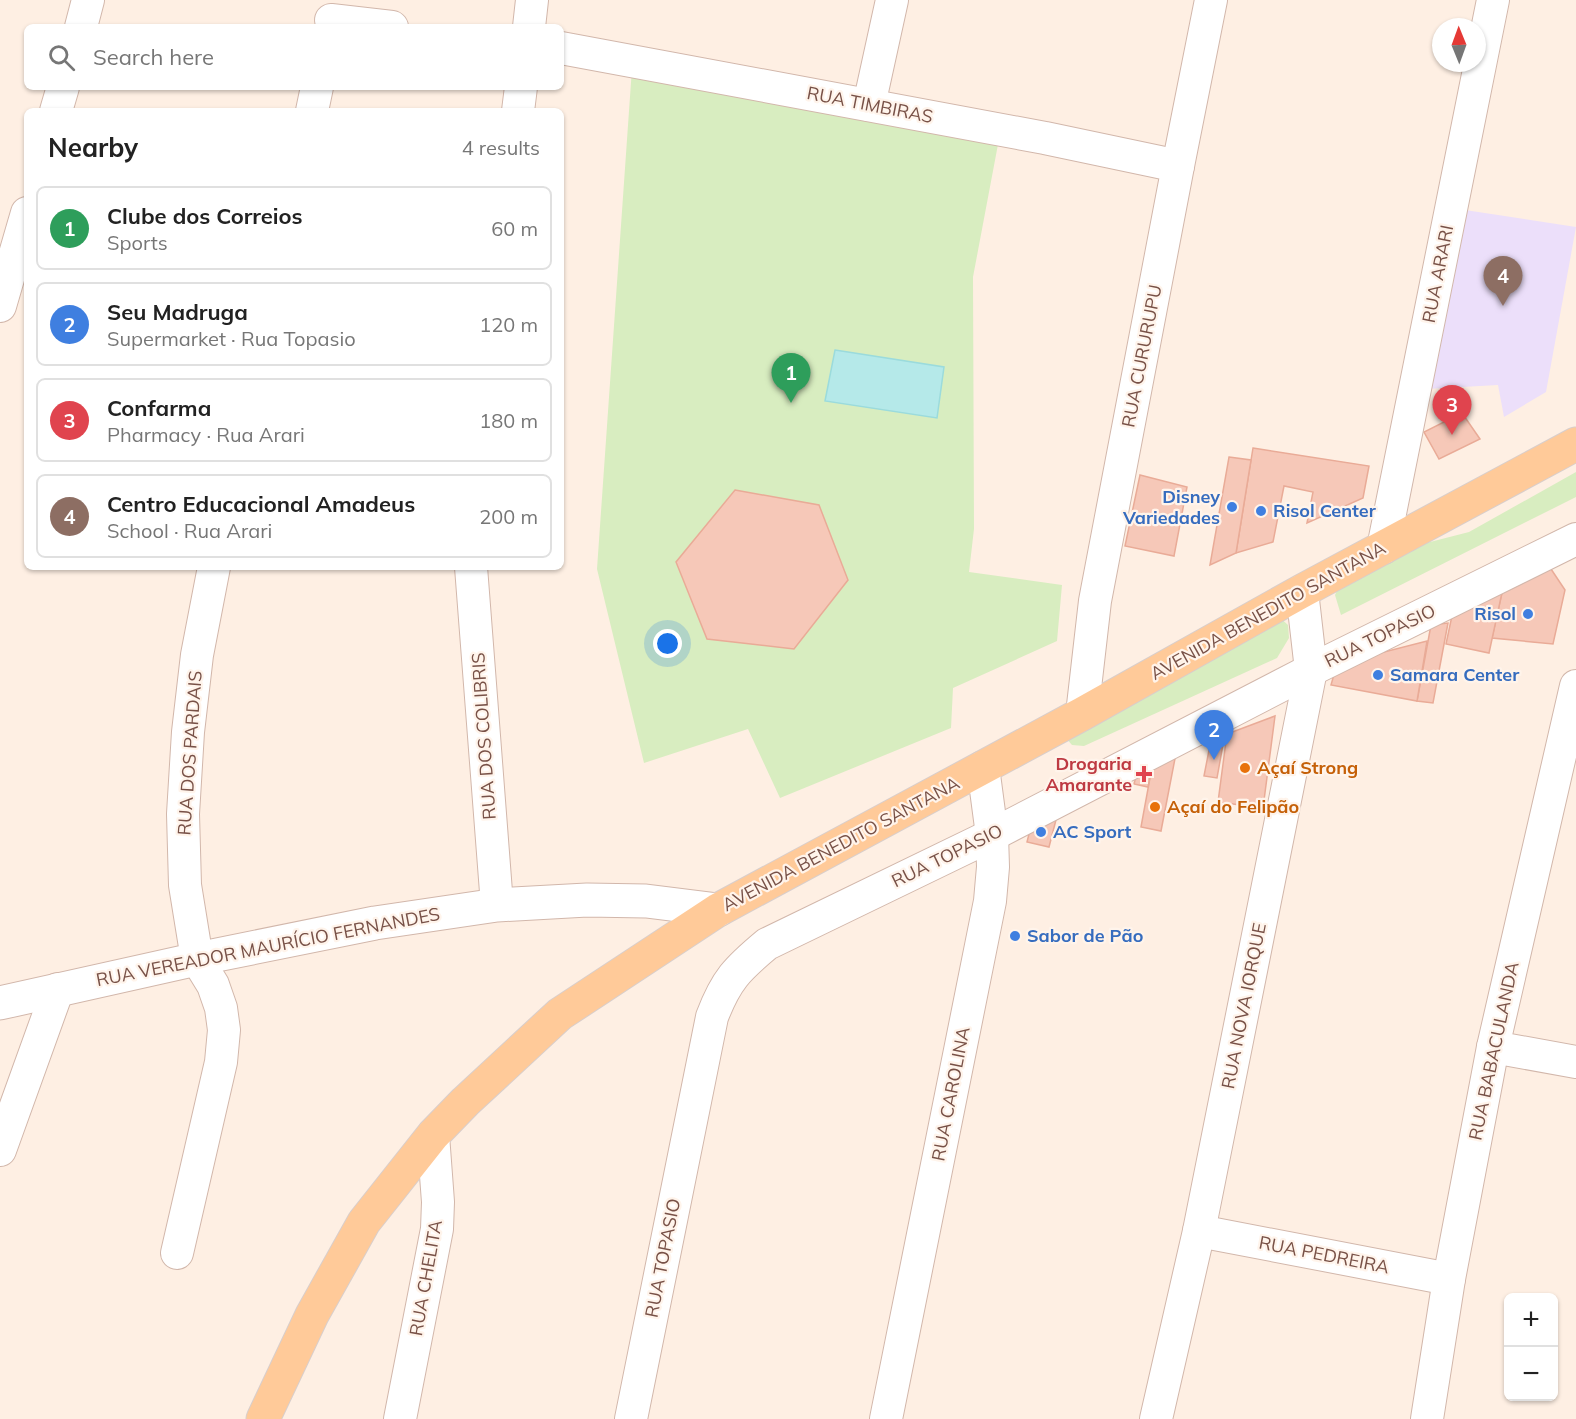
<!DOCTYPE html>
<html lang="en">
<head>
<meta charset="utf-8">
<style>
  :root { --surface:#fff; --page:#f2f2f2; --text:#222; --muted:#767676; --line:#e0e0e0; --accent:#111827 }
  body { margin:0; font-family:Mulish,sans-serif; background:var(--page); color:var(--text) }
  .controls { position:absolute; right:18px; bottom:18px; display:grid; overflow:hidden; border-radius:9px; box-shadow:0 2px 4px #0004 }
  .controls button { width:54px; height:54px; display:grid; place-items:center; padding:0; border:0; border-bottom:2px solid var(--line); background:var(--surface); color:var(--text); font:30px sans-serif }
  .compass { position:absolute; left:1432px; top:18px; width:54px; height:54px; border-radius:50%; background:var(--surface); box-shadow:0 2px 4px #0004; rotate:359deg }
  .you { position:absolute; left:668px; top:644px; width:21px; height:21px; margin:-15px; border:4px solid #fff; border-radius:50%; background:#1a73e8; box-shadow:0 0 0 9px #1a73e833 }
  .badge { display:grid; place-items:center; width:39px; height:39px; border-radius:50%; background:var(--accent); color:#fff; font-size:20px; font-weight:700 }
  .pin { position:absolute; translate:-50% -50px; filter:drop-shadow(0 2px 3px #0008) }
  .pin::after { content:''; position:absolute; top:32px; width:21px; height:18px; background:inherit; clip-path:polygon(0 0,100% 0,50% 100%) }
  .list { margin:0; padding:0; list-style:none }
  h2 { display:flex; justify-content:space-between; align-items:center; height:78px; margin:0; padding:0 24px; font-size:26px }
  h2 small { font-size:20px; font-weight:400; color:var(--muted) }
  .list li { display:grid; grid-template-columns:39px 1fr auto; gap:18px; align-items:center; box-sizing:border-box; height:84px; margin:0 12px 12px; padding:0 12px; border:2px solid var(--line); border-radius:9px }
  .list b { display:block; font-size:22px; white-space:nowrap }
  .list p { margin:0; font-size:20px; white-space:nowrap; color:var(--muted) }
  .list em { font-size:20px; font-style:normal; color:var(--muted) }
  .icon { flex:none; width:33px; height:33px; fill:none; stroke:currentColor; stroke-width:2; stroke-linecap:round; stroke-linejoin:round }
  .map { position:relative; flex:none; width:1576px; height:1419px; overflow:hidden }
  .search { position:absolute; background:var(--surface); box-shadow:0 2px 4px #0004; left:24px; top:24px; width:540px; height:66px; display:flex; align-items:center; gap:15px; box-sizing:border-box; padding:0 21px; border-radius:9px; color:var(--muted); font-size:22px }
  .panel { position:absolute; background:var(--surface); box-shadow:0 2px 4px #0004; left:24px; top:108px; width:540px; height:462px; border-radius:9px }
  .map>svg:first-child { display:block }
  .education { fill:#ecdffa }
  .green { fill:#d8edc0 }
  .water { fill:#b5e9e9; stroke:#9bdbdc; stroke-width:1.5 }
  .building { fill:#f6c8b8; stroke:#e9ab97; stroke-width:1.5 }
  .lines { fill:none; stroke-linecap:round; stroke-linejoin:round }
  .minor-casing { stroke:#d2b7ab; stroke-width:34 }
  .tertiary-casing { stroke:#d2b7ab; stroke-width:35 }
  .primary-casing { stroke:#d9cecb; stroke-width:35 }
  .minor { stroke:#fff; stroke-width:32 }
  .tertiary { stroke:#fff; stroke-width:33 }
  .primary { stroke:#ffca99; stroke-width:33 }
  .shop-dot { fill:#3f7fe0; stroke:#fff4eb; stroke-width:2 }
  .food-dot { fill:#e8710a; stroke:#fff4eb; stroke-width:2 }
  .health-dot { fill:#e0444e; stroke:#fff4eb; stroke-width:2 }
  .labels { text-anchor:middle; stroke-width:4.5; stroke-linejoin:round; paint-order:stroke }
  .street-label { font-size:18px; fill:#785147; stroke:#fff4eb }
  .shop-label { font-size:18px; font-weight:bold; fill:#366cbe; stroke:#fff4eb; text-anchor:start }
  .health-label { font-size:18px; font-weight:bold; fill:#be3a42; stroke:#fff4eb; text-anchor:end }
  .food-label { font-size:18px; font-weight:bold; fill:#c56008; stroke:#fff4eb; text-anchor:start }
</style>
</head>
<body>
<div class="map">
<svg width="1576" height="1419" viewBox="0 0 1576 1419">
  <rect width="100%" height="100%" fill="#feefe3"/>
  <path class="education" d="M1465 210 1576 227 1546 392 1504 417 1498 385 1426 389Z"/>
  <g class="green">
    <path d="M632 68 999 139 973 277 974 529 969 572 1062 585 1057 641 953 688 951 728 780 798 748 729 644 763 597 569Z"/>
    <path d="M1576 472V497L1341 615 1335 595 1344 576 1395 551 1469 532Z"/>
    <path d="M1277 615 1288 625 1289 638 1277 658 1084 746 1072 745 1065 737Z"/>
  </g>
  <path class="water" d="M835 350 944 367 937 418 825 401Z"/>
  <g class="building">
    <path d="M1462 413 1480 439 1439 459 1424 432Z"/>
    <path d="M1253 448 1369 466 1363 498 1307 523 1313 492 1284 486 1273 542 1236 553Z"/>
    <path d="M1229 457 1251 460 1236 553 1210 565Z"/>
    <path d="M1140 475 1187 487 1174 556 1125 546Z"/>
    <path d="M735 490 819 505 848 580 794 649 707 639 676 562Z"/>
    <path d="M1547 563 1565 590 1553 644 1492 638 1503 588Z"/>
    <path d="M1503 588 1489 653 1446 644 1453 611Z"/>
    <path d="M1448 623 1433 703 1417 701 1431 625Z"/>
    <path d="M1427 641 1417 701 1331 685 1337 664Z"/>
    <path d="M1275 716 1263 808 1218 802 1227 734Z"/>
    <path d="M1224 739 1217 778 1204 776 1210 745Z"/>
    <path d="M1178 743 1161 831 1141 827 1154 756Z"/>
    <path d="M1154 756 1148 787 1134 784 1139 765Z"/>
    <path d="M1058 812 1049 847 1027 842 1032 822Z"/>
  </g>
  <g class="lines">
    <defs>
      <g id="minor">
        <path d="M331 20 392 27"/>
        <path d="M81 27 88 0"/>
        <path d="M529 27 532 0"/>
        <path d="M561 48 1045 138 1178 166"/>
        <path d="M869 105 892 0"/>
        <path d="M56 111 63 87"/>
        <path d="M312 111 317 87"/>
        <path d="M518 111 521 87"/>
        <path d="M0 306 27 213"/>
        <path d="M1383 548 1493 0"/>
        <path d="M471 567 497 905"/>
        <path d="M1082 714 1095 601 1178 166 1211 0"/>
        <path d="M1493 1047 1576 1062"/>
        <path d="M0 1150 58 989"/>
        <path d="M1199 1231 1449 1279"/>
        <path d="M177 1253 221 1062 224 1030 221 1008 213 985 197 959 185 885 183 814 188 732 197 655 214 567"/>
        <path d="M400 1419 437 1229 438 1202 433 1135"/>
        <path d="M631 1419 712 1017C726 980 737 969 767 944L992 835 1311 670 1576 539"/>
        <path d="M886 1419 990 901 993 867 992 835 983 767"/>
        <path d="M1156 1419 1199 1231 1311 670 1302 591"/>
        <path d="M1427 1419 1449 1279 1493 1047 1576 686"/>
      </g>
      <path id="tertiary" d="M0 1003 197 959 375 923 497 905 587 900 646 901 718 910"/>
      <path id="primary" d="M263 1419 312 1315 364 1222 433 1135 465 1102 560 1014 718 910 1082 714 1302 591 1576 444"/>
    </defs>
    <use href="#minor" class="minor-casing"/>
    <use href="#tertiary" class="tertiary-casing"/>
    <use href="#primary" class="primary-casing"/>
    <use href="#minor" class="minor"/>
    <use href="#tertiary" class="tertiary"/>
    <use href="#primary" class="primary"/>
  </g>
  <g class="shop-dot">
    <circle cx="1232" cy="507" r="6"/>
    <circle cx="1261" cy="511" r="6"/>
    <circle cx="1528" cy="614" r="6"/>
    <circle cx="1378" cy="675" r="6"/>
    <circle cx="1041" cy="832" r="6"/>
    <circle cx="1015" cy="936" r="6"/>
  </g>
  <g class="food-dot">
    <circle cx="1245" cy="768" r="6"/>
    <circle cx="1155" cy="807" r="6"/>
  </g>
  <path class="health-dot" d="M1141 765h6v6h6v6h-6v6h-6v-6h-6v-6h6z"/>
  <g class="labels">
    <g class="street-label">
      <text transform="translate(870 105) rotate(11)" y="6">RUA TIMBIRAS</text>
      <text transform="translate(1438 274) rotate(-79)" y="6">RUA ARARI</text>
      <text transform="translate(1142 356) rotate(-79)" y="6">RUA CURURUPU</text>
      <text transform="translate(1268 611) rotate(-29)" y="6">AVENIDA BENEDITO SANTANA</text>
      <text transform="translate(1380 636) rotate(-26)" y="6">RUA TOPASIO</text>
      <text transform="translate(484 736) rotate(-94)" y="6">RUA DOS COLIBRIS</text>
      <text transform="translate(190 753) rotate(-86)" y="6">RUA DOS PARDAIS</text>
      <text transform="translate(841 844) rotate(-28)" y="6">AVENIDA BENEDITO SANTANA</text>
      <text transform="translate(947 856) rotate(-26)" y="6">RUA TOPASIO</text>
      <text transform="translate(268 947) rotate(-11)" y="6">RUA VEREADOR MAURÍCIO FERNANDES</text>
      <text transform="translate(1244 1006) rotate(-79)" y="6">RUA NOVA IORQUE</text>
      <text transform="translate(1494 1051) rotate(-78)" y="6">RUA BABACULANDA</text>
      <text transform="translate(951 1094) rotate(-79)" y="6">RUA CAROLINA</text>
      <text transform="translate(1324 1255) rotate(11)" y="6">RUA PEDREIRA</text>
      <text transform="translate(663 1258) rotate(-79)" y="6">RUA TOPASIO</text>
      <text transform="translate(426 1278) rotate(-80)" y="6">RUA CHELITA</text>
    </g>
    <g class="shop-label">
      <text x="1220" y="503" text-anchor="end">Disney<tspan x="1220" dy="21">Variedades</tspan></text>
      <text x="1273" y="517">Risol Center</text>
      <text x="1516" y="620" text-anchor="end">Risol</text>
      <text x="1390" y="681">Samara Center</text>
      <text x="1053" y="838">AC Sport</text>
      <text x="1027" y="942">Sabor de Pão</text>
    </g>
    <g class="health-label">
      <text x="1132" y="770">Drogaria<tspan x="1132" dy="21">Amarante</tspan></text>
    </g>
    <g class="food-label">
      <text x="1257" y="774">Açaí Strong</text>
      <text x="1167" y="813">Açaí do Felipão</text>
    </g>
  </g>
</svg>
<div class="controls">
<button>+</button>
<button>−</button>
</div>
<svg class="compass" viewBox="-18 -18 36 36"><path d="M0-13l5 13h-10z" fill="#e53935"/><path d="M0 13l5-13h-10z" fill="#767676"/></svg>
<div class="you"></div>
<div class="pin badge" style="left:791px;top:403px;background:#2e9e5b">1</div>
<div class="pin badge" style="left:1214px;top:760px;background:#3f7fe0">2</div>
<div class="pin badge" style="left:1452px;top:435px;background:#e0444e">3</div>
<div class="pin badge" style="left:1503px;top:306px;background:#8d6e63">4</div>
<div class="search"><svg class="icon" aria-label="search" viewBox="0 0 24 24"><circle cx="10" cy="10" r="6"/><path d="M15 15l6 6"/></svg>Search here</div>
<section class="panel">
<h2>Nearby<small>4 results</small></h2>
<ul class="list">
<li><span class="badge" style="background:#2e9e5b">1</span><div><b>Clube dos Correios</b><p>Sports</p></div><em>60 m</em></li>
<li><span class="badge" style="background:#3f7fe0">2</span><div><b>Seu Madruga</b><p>Supermarket · Rua Topasio</p></div><em>120 m</em></li>
<li><span class="badge" style="background:#e0444e">3</span><div><b>Confarma</b><p>Pharmacy · Rua Arari</p></div><em>180 m</em></li>
<li><span class="badge" style="background:#8d6e63">4</span><div><b>Centro Educacional Amadeus</b><p>School · Rua Arari</p></div><em>200 m</em></li>
</ul>
</section>
</div>
</body>
</html>
